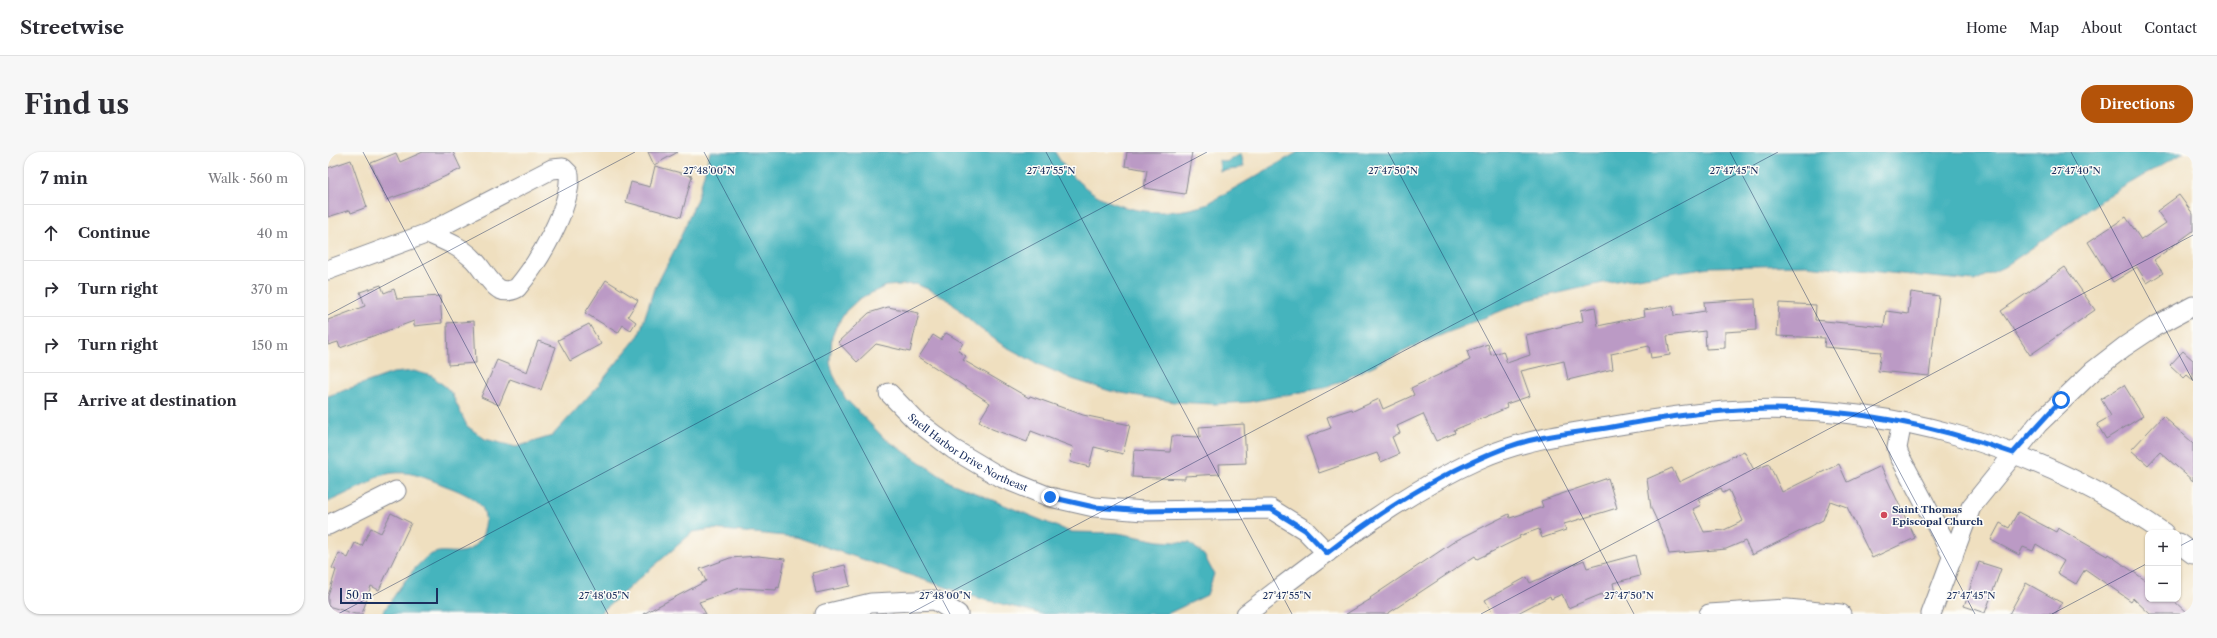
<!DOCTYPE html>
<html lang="en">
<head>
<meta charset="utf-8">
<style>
  :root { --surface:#fff; --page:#f7f7f7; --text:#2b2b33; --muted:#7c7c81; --line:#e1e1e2; --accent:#b45309 }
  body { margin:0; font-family:"Libre Caslon Text",serif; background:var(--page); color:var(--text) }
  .controls { position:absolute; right:12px; bottom:12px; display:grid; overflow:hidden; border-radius:8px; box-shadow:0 1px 3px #0004 }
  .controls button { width:36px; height:36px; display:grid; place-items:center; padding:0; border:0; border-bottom:1px solid var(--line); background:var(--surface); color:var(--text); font:20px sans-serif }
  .scale { position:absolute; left:12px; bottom:10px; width:98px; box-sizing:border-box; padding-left:4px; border:2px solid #1b2f5e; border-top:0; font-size:11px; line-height:14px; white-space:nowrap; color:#1b2f5e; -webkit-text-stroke:3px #fdfcf7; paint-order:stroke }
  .stop { position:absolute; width:12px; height:12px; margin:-9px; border:3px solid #1a73e8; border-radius:50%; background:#fff }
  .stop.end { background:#1a73e8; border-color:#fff; box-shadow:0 1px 4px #0008 }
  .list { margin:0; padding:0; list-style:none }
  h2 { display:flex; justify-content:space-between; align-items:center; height:52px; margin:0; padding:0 16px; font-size:17px }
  h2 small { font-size:13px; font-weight:400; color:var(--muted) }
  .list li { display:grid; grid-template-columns:26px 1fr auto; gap:12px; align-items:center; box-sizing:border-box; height:56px; padding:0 16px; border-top:1px solid var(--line) }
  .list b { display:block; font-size:15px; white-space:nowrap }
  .list em { font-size:13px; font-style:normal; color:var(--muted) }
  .icon { flex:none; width:22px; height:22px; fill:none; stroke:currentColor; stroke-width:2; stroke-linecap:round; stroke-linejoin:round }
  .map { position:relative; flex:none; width:1865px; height:462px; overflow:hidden; border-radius:16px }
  header { display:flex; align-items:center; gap:24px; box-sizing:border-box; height:56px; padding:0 20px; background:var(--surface); border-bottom:1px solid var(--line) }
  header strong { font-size:19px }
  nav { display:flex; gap:22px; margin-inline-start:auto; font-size:14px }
  .intro { display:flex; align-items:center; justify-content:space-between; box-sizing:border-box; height:96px; padding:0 24px }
  h1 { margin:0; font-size:28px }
  .button { padding:10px 18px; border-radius:16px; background:var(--accent); color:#fff; font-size:14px; font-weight:700 }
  main { display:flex; gap:24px; padding:0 24px }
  aside { flex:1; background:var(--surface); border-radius:16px; box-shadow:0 1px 3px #0004 }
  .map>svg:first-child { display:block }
  .water { fill:#45b4bd; stroke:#30728e }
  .building { fill:#bb9ac5; fill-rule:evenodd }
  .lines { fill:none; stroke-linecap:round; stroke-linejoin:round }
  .minor-casing { stroke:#85878e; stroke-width:21 }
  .minor { stroke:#fff; stroke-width:19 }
  .route { stroke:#1a73e8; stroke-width:5 }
  .ticks { fill:none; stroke:#1b2f5e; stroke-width:1; stroke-opacity:0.45 }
  .poi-dot { fill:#d1495b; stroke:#fdfcf7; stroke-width:1.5 }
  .labels { text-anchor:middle; stroke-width:3; stroke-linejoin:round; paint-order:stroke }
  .street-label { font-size:10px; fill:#1b2f5e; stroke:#fdfcf7 }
  .poi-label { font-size:10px; font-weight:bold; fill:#1b2f5e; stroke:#fdfcf7; text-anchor:start }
  .ticks-label { font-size:10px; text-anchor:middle; fill:#1b2f5e; stroke:#fdfcf7; stroke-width:3; stroke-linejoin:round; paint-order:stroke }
</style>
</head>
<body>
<header>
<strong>Streetwise</strong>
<nav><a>Home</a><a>Map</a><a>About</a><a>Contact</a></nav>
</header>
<div class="intro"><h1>Find us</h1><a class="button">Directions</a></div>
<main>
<aside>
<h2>7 min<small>Walk · 560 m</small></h2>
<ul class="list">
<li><svg class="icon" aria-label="ahead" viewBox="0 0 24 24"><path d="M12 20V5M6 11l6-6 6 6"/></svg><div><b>Continue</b></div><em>40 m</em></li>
<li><svg class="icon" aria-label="right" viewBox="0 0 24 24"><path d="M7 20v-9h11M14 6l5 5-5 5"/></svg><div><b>Turn right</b></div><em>370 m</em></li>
<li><svg class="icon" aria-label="right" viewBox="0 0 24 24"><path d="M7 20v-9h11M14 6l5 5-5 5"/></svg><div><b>Turn right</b></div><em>150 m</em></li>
<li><svg class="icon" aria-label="arrive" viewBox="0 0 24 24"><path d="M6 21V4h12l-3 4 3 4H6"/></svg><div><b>Arrive at destination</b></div></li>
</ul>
</aside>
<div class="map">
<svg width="1865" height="462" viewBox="0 0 1865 462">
  <rect width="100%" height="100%" fill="#fdfcf7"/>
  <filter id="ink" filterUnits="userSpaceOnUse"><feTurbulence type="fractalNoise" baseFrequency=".025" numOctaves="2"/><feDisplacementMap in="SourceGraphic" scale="8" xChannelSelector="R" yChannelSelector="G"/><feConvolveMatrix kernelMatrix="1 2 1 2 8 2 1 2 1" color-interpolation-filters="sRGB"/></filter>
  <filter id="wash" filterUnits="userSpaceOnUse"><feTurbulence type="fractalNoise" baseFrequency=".012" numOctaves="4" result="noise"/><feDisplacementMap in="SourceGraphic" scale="16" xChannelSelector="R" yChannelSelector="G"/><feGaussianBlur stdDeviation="0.9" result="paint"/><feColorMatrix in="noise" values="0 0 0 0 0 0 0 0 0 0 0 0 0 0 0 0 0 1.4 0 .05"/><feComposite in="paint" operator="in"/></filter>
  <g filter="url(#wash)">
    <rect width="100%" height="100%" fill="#efdfbf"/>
    <g class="water">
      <path d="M382 0H727C757 54 820 71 877 53L970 0H1856L1780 44 1676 115 1646 129 1478 113 1382 115 1275 131 1200 148 1094 191 1000 235 921 250 886 252 846 250 782 239 744 227 708 211 673 192 650 175 620 148 602 138 588 132 558 134 531 147 518 159 508 175 504 185 502 210 505 222 517 246 556 286 623 331 742 380 790 381 831 389 862 391 876 403 886 422 879 443 839 462H714L650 446 468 385 384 377 365 380 271 462H54C65 446 86 412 102 403 114 396 125 403 137 399 155 395 163 368 153 354 146 345 129 338 118 334 90 323 75 315 46 326L43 330 0 350V244L65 221 86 219 104 224 119 236 124 242 139 274 157 287 188 295 224 284 268 236 311 183 325 140 349 93 369 47Z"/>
      <path d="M913 2 916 14 909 17 892 19 891 8 898 10Z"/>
    </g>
    <g id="blocks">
      <g class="building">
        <path d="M95 0H125L133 17 92 36 58 48 43 11 68 1 72 10Z"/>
        <path d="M320 0H350L326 13Z"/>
        <path d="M799 0H864L857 42 816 36 819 18 797 14Z"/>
        <path d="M23 8 39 55 23 61 22 58 0 65V16Z"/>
        <path d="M327 14 364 24 353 65 298 50 303 30 322 35Z"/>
        <path d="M1851 43 1865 62V79L1826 108 1835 121 1819 131 1809 115 1785 130 1760 90 1798 65 1813 88 1838 71 1829 59Z"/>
        <path d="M1737 115 1767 158 1702 203 1673 159Z"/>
        <path d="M278 128 310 148 300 164 308 170 303 178 295 173 290 181 257 161Z"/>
        <path d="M53 133 56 141 66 137 69 147 112 144 114 171 86 174V169L12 196 10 190 0 193V168L37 154 32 140Z"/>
        <path d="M1583 140 1611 144 1601 224 1550 219 1553 200 1496 195 1497 186 1449 184 1451 151 1488 153 1487 168 1556 175 1558 159 1580 162Z"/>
        <path d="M1427 147 1428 178 1397 180V196L1378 197 1377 179 1339 184 1342 203 1323 206 1321 194 1283 202 1285 217 1240 228 1236 209 1193 219 1202 244 1178 252 1179 256 1126 278 1127 281 1108 289 1095 262 1069 274 1072 281 1064 285 1071 302 1053 310 1049 301 991 321 978 285 1003 276 999 265 1024 257 1025 259 1051 247 1055 257 1086 243 1083 236 1142 208 1139 199 1160 192 1163 203 1175 199 1179 211 1202 203 1198 183 1255 169 1253 158 1267 155 1270 174 1317 164 1316 158 1345 154 1346 164 1377 159 1376 150Z"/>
        <path d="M560 155 591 161 582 200 548 192 529 210 510 190 541 161Z"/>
        <path d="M146 169 148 211 120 213 119 171Z"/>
        <path d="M261 172 273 192 242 209 230 188Z"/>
        <path d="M618 181 635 191 630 199 638 204 635 208 701 246 702 244 755 263 802 273 795 302 766 295 761 315 742 310 745 295 703 279 699 290 664 277 651 269 662 251 591 205 605 183 613 188Z"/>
        <path d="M210 189 228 195 213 238 182 227 171 253 153 245 169 208 199 220Z"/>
        <path d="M1855 199 1865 208V228L1859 223 1856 226 1842 213Z"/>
        <path d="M1796 233 1815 264 1778 287 1769 272 1783 264 1773 247Z"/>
        <path d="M1835 264 1865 291V329L1832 300 1820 313 1803 298Z"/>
        <path d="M916 272 918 311 891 312 892 322 857 324V327L804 325 806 298 842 300 844 284 872 285 871 275Z"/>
        <path d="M1416 299 1426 318 1441 312 1454 340 1511 312 1519 330 1553 314 1587 386 1544 406 1519 355 1502 349 1495 368 1424 403 1417 389 1398 397 1341 402 1336 384 1323 356 1319 327 1344 316 1351 330ZM1393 336 1395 341 1401 338 1415 369 1396 378 1376 380 1365 357 1373 353 1370 347Z"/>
        <path d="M1280 326 1289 356 1236 372 1238 378 1214 386 1211 377 1191 384 1192 386 1149 407 1147 404 1059 462H1018L1043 447 1042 446 1127 389 1181 362 1182 366 1215 355 1213 349Z"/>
        <path d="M1690 360 1728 380 1730 376 1779 404 1780 402 1820 430V447H1844L1860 462H1822L1805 446 1803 449 1757 417 1748 432 1729 421 1736 409 1708 392 1705 399 1695 395 1691 403 1663 388 1672 371 1681 376Z"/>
        <path d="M63 361 83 371 51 438 43 434 34 462H27L0 454V444L8 418 4 416 11 401 20 406 27 391 34 394 43 376 53 381Z"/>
        <path d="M1307 403 1312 424 1285 431 1287 441 1274 444V442L1240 456 1234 442 1223 447 1222 444 1188 462H1165L1157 448 1199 425 1202 431 1256 408 1259 416Z"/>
        <path d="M430 404 457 407 451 436 449 435 448 438 412 436 371 450 378 462H315L378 429 372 417 402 406Z"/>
        <path d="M1651 410 1673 417 1657 461 1636 454Z"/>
        <path d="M517 413 522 434 488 441 484 421Z"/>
        <path d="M1698 431 1734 451 1728 462H1681Z"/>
      </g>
    </g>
  </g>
  <g filter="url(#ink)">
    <use href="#blocks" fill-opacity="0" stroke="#85878e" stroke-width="1"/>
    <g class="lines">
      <defs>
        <g id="minor">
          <path d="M235 16 241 22C244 55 210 111 189 136 183 139 177 140 171 137 160 130 154 115 144 106 132 94 115 88 100 81L224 17Z"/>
          <path d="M0 118 100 81"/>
          <path id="s1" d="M561 241 587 268 625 297 672 325 722 345 766 355 816 359 943 357 977 378 999 401"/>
          <path d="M1574 270 1569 296 1571 303 1625 405"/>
          <path d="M0 373 68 339"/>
          <path d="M1850 391 1865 402"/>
          <path d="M497 462 543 451 607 448 630 462"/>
          <path d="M918 462C993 405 1065 346 1151 307 1196 287 1244 281 1292 273 1326 267 1361 262 1396 259 1552 248 1708 292 1836 381"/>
          <path d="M1381 462 1459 457 1513 462"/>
          <path d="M1603 462 1643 355 1710 272 1765 219 1796 195 1826 175 1865 154"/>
        </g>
      </defs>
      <use href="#minor" class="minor-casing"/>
      <use href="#minor" class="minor"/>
    </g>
  </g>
  <g class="lines" filter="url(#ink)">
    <path class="route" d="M722 345 766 355 816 359 943 357 977 378 999 401C1054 358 1112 321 1177 296 1211 283 1249 281 1284 275 1321 268 1358 262 1396 259 1494 251 1592 268 1685 301L1733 248"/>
  </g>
  <path class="ticks" d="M35 0 280 462M376 0 622 462M718 0 964 462M1060 0 1306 462M1402 0 1647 462M1743 0 1865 229M0 163 307 0M1850 395 1865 387M10 462 879 0M581 462 1450 0M1153 462 1865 83M1724 462 1820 411"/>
  <circle class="poi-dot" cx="1556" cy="363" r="4"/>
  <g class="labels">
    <g class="street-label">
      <text dy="4" stroke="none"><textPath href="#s1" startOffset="100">Snell Harbor Drive Northeast</textPath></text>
    </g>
    <g class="poi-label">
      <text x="1564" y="361">Saint Thomas<tspan x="1564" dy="12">Episcopal Church</tspan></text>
    </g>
  </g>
  <g class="ticks-label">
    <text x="1748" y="22">27°47'40"N</text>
    <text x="381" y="22">27°48'00"N</text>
    <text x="723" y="22">27°47'55"N</text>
    <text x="1065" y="22">27°47'50"N</text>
    <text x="1406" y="22">27°47'45"N</text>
    <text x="276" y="447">27°48'05"N</text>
    <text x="617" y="447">27°48'00"N</text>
    <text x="959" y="447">27°47'55"N</text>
    <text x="1301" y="447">27°47'50"N</text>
    <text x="1643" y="447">27°47'45"N</text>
  </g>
</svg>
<div class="controls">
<button>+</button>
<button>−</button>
</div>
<div class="scale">50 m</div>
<div class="stop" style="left:1733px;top:248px"></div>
<div class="stop end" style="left:722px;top:345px"></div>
</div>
</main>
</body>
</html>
